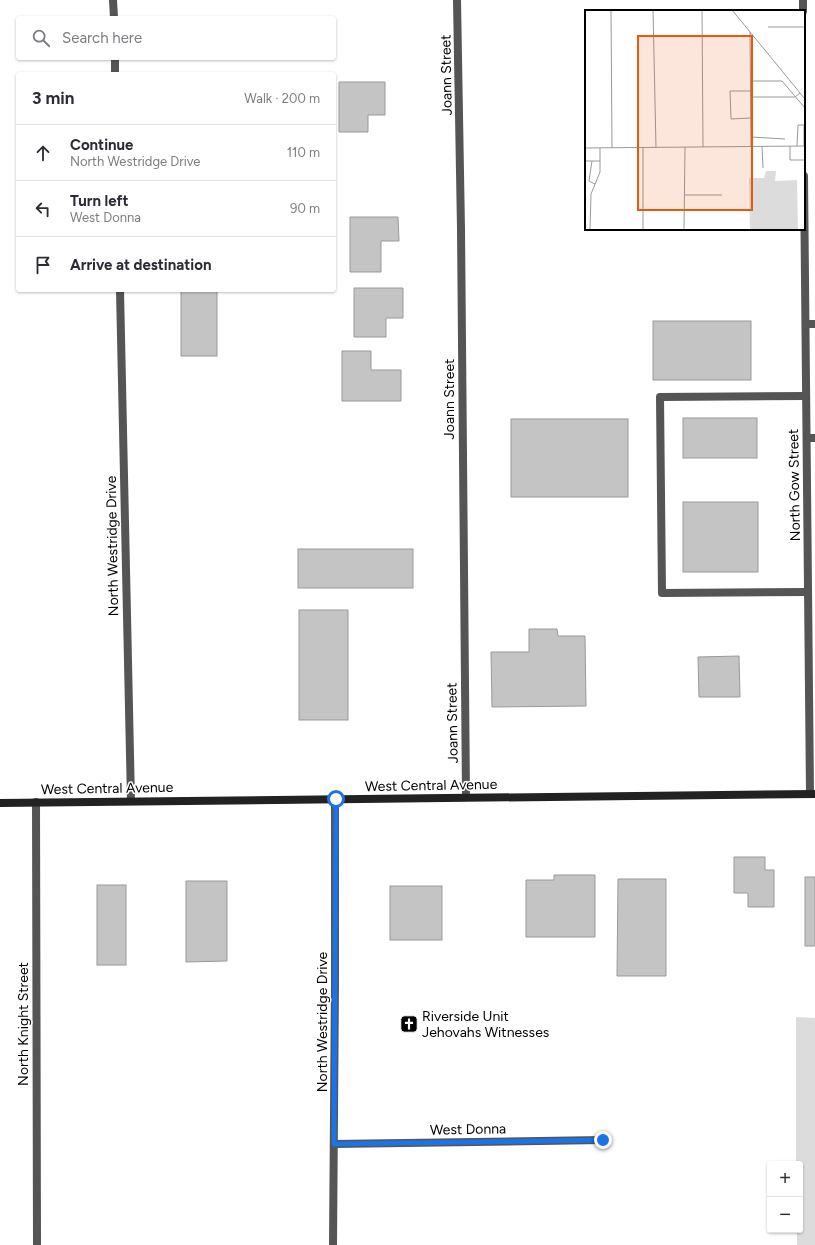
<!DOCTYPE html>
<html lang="en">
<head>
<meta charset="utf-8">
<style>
  :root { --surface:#fff; --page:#f2f2f3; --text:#2b2b33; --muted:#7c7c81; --line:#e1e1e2 }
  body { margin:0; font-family:Figtree,sans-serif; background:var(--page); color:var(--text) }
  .controls { position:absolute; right:12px; bottom:12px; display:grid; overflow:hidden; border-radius:4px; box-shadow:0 1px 3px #0004 }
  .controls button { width:36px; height:36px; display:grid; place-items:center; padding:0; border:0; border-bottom:1px solid var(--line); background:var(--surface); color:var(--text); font:20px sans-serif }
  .stop { position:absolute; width:12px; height:12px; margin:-9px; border:3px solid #1a73e8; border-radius:50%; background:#fff }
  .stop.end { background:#1a73e8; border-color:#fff; box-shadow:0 1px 4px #0008 }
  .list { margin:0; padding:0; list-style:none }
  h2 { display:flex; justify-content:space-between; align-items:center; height:52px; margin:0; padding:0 16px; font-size:17px }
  h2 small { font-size:13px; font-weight:400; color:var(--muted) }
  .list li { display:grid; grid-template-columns:26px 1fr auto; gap:12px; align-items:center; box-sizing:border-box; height:56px; padding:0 16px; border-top:1px solid var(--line) }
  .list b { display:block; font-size:15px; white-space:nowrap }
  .list p { margin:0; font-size:13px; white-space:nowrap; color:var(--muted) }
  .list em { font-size:13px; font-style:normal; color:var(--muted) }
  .icon { flex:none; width:22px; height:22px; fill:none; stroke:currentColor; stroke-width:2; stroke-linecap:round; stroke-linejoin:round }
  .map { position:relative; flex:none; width:815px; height:1245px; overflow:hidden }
  .search { position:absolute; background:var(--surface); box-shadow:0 1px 3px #0004; left:16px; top:16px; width:320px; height:44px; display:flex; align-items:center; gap:10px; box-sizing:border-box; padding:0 14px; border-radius:4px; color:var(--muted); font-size:15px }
  .panel { position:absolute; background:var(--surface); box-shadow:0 1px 3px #0004; left:16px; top:72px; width:320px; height:220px; border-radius:4px }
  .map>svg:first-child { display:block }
  .green { fill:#dcdcdc }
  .building { fill:#c4c4c4; stroke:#999 }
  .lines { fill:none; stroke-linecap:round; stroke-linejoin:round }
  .service { stroke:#555; stroke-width:8 }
  .minor { stroke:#555; stroke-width:8 }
  .secondary { stroke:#222; stroke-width:8 }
  .route { stroke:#1a73e8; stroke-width:5 }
  .labels { text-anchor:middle; stroke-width:3; stroke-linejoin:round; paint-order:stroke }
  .street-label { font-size:14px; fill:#000; stroke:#fff }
  .poi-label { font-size:14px; fill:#000; stroke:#fff; text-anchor:start }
  .inset-road { fill:none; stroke:#999; stroke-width:1 }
  .view { fill:#e8590c; fill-opacity:0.15; stroke:#e8590c; stroke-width:2 }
  .inset-edge { fill:none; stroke:#000; stroke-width:2 }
</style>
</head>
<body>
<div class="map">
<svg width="815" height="1245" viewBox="0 0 815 1245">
  <rect width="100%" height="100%" fill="#fff"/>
  <path class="green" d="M796 1017 815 1018V1245H797V1230H800V1164H796Z"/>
  <g class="building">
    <path d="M339 82H385V115H368V132H339Z"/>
    <path d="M350 217H398L399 241H381V272H350Z"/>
    <path d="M354 288H403V318H386V337H354Z"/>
    <rect x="181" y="290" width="36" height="66"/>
    <rect x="653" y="321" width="98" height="59"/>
    <path d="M342 351H371V370H401V401H342Z"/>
    <rect x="683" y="418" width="74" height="40"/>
    <rect x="511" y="419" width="117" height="78"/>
    <rect x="683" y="502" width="75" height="70"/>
    <rect x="298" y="549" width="115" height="39"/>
    <rect x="299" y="610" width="49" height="110"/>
    <path d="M529 629H557L558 636H585L586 706 492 707 491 652H529Z"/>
    <path d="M739 656 740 697H699L698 657Z"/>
    <path d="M734 857H765V870H774V907H748V893H734Z"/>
    <path d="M554 875H595V937H526V880H554Z"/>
    <rect x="805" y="877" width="10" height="69"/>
    <path d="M618 879H666V976H617Z"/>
    <path d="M186 881H227V961L186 962Z"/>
    <rect x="97" y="885" width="29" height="80"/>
    <rect x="390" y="886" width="52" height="54"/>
  </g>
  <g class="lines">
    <g class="service">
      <path d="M806 324H815"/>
      <path d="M806 396 660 397 662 593 808 592"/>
      <path d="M807 438H815"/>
    </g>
    <g class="minor">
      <path d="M113 0 114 18"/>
      <path d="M457 0 461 229 466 797"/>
      <path d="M803 0V11"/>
      <path d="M115 58V74"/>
      <path d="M804 176 810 794"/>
      <path d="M120 290 131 801"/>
      <path d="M36 802 37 1245"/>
      <path d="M334 1144 603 1140"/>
      <path d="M333 1245 335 981V799"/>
    </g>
    <path class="secondary" d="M0 803 815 794"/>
  </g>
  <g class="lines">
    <path class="route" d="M336 799 334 1144 603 1140"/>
  </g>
  <defs>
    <symbol id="church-square" viewBox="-11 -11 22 22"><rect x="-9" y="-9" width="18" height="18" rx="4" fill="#000" stroke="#fff"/><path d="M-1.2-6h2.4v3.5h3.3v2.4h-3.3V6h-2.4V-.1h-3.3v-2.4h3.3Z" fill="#fff"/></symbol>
  </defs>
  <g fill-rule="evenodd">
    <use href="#church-square" x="399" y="1014" width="20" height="20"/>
  </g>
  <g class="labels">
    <g class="street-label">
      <text transform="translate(446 75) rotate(-91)" y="5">Joann Street</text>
      <text transform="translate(449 399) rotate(-90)" y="5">Joann Street</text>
      <text transform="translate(794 485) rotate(-91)" y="5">North Gow Street</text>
      <text transform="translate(112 546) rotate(-91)" y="5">North Westridge Drive</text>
      <text transform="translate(452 723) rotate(-91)" y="5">Joann Street</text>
      <text transform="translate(431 785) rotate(-1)" y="5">West Central Avenue</text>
      <text transform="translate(107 788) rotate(-1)" y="5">West Central Avenue</text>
      <text transform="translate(322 1022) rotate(-90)" y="5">North Westridge Drive</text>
      <text transform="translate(23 1024) rotate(-90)" y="5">North Knight Street</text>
      <text transform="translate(468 1129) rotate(-1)" y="5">West Donna</text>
    </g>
    <g class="poi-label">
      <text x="422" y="1021">Riverside Unit<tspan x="422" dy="16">Jehovahs Witnesses</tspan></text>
    </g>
  </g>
  <g transform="translate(585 10)">
    <rect width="220" height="220" fill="#fff"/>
    <path d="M181 161H191L190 171 212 170 213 220H165L164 168H179Z" fill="#dcdcdc"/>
    <path class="inset-road" d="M26 0 27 138M68 0 71 138M117 0 118 137M147 0 220 89M183 17H220M165 22 166 137M166 71H197L220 98M166 81H145L146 109 166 108M166 87H210L215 83M166 127 200 129M205 136V150H220M212 136 213 115H220M219 136V115M177 137 178 158M0 138 220 136M58 138V220M0 151H15M7 151 4 171 10 174M100 185H137M5 220 6 184 15 162V138M99 220 100 137"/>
    <path class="view" d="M53 26H167V200H53Z"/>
    <rect width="220" height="220" class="inset-edge"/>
  </g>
</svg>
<div class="controls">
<button>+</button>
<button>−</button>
</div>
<div class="stop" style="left:336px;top:799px"></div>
<div class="stop end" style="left:603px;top:1140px"></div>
<div class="search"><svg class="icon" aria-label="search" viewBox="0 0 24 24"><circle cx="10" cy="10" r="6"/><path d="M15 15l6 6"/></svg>Search here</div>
<section class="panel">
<h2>3 min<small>Walk · 200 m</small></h2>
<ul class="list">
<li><svg class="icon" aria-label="ahead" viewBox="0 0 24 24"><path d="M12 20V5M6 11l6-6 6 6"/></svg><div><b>Continue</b><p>North Westridge Drive</p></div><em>110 m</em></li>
<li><svg class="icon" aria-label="left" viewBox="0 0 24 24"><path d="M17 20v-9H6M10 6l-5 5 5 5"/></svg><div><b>Turn left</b><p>West Donna</p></div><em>90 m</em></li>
<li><svg class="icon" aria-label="arrive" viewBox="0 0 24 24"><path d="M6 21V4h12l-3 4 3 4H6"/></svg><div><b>Arrive at destination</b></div></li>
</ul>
</section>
</div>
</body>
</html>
